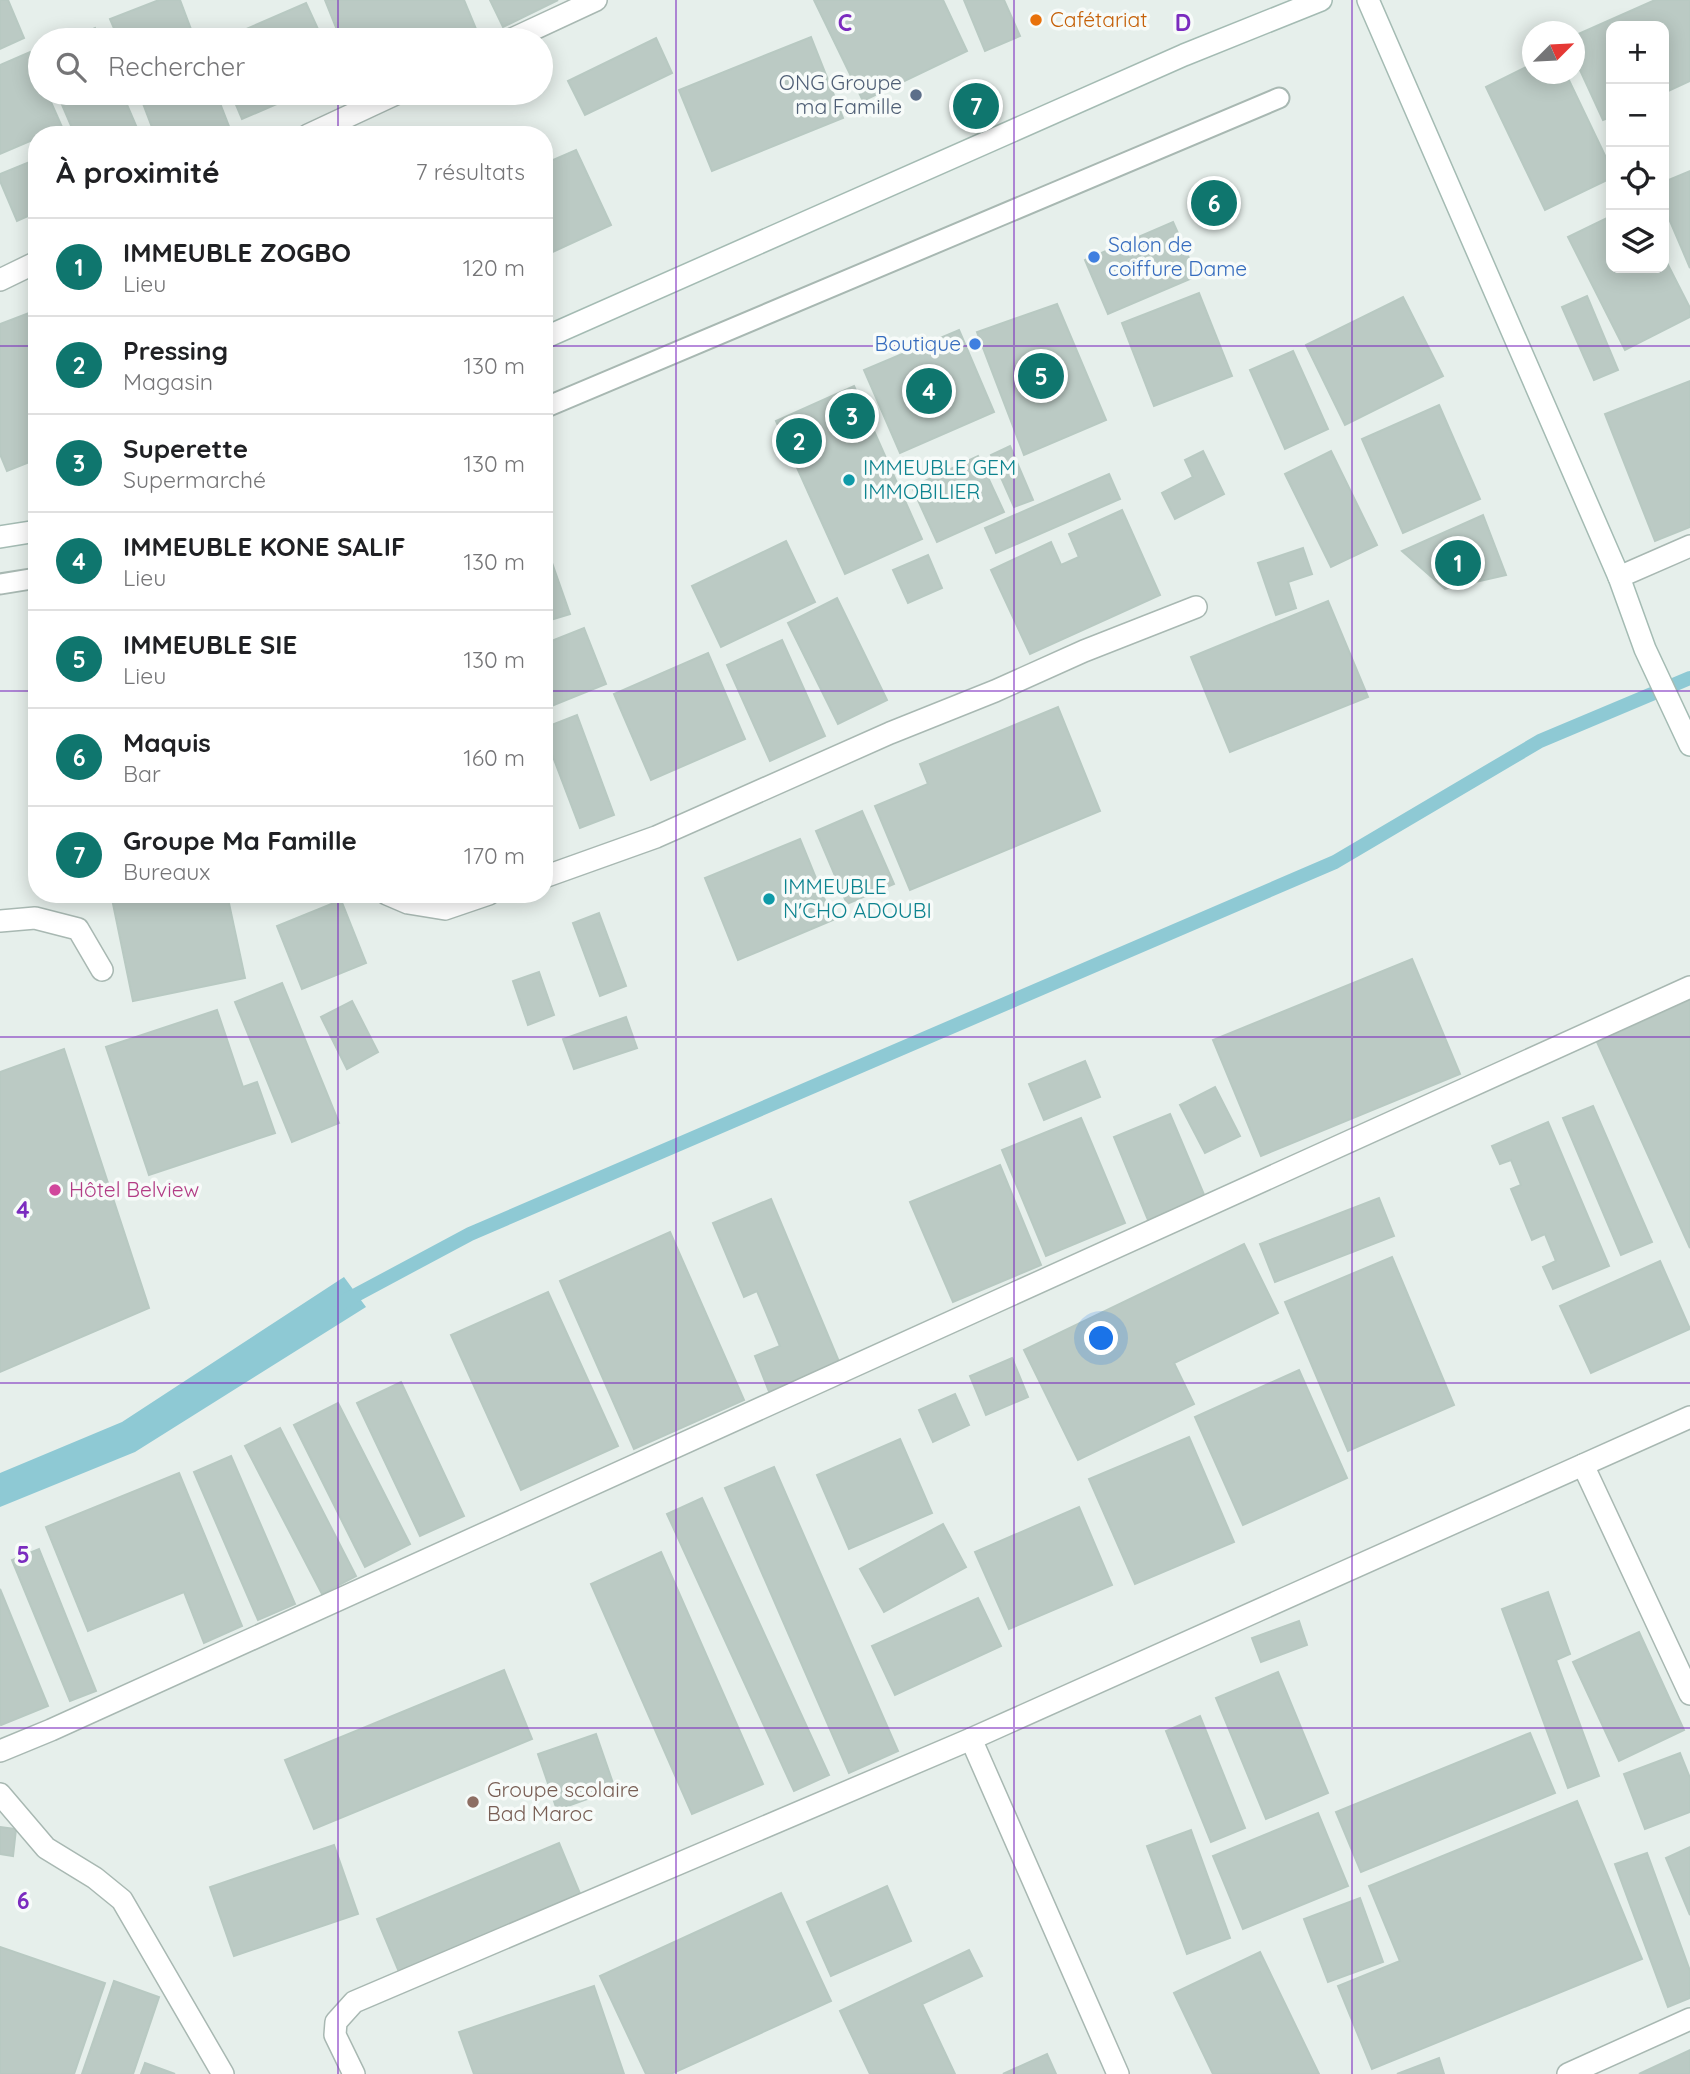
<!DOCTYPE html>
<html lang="fr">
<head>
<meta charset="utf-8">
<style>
  :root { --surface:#fff; --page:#f6f6f6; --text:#202124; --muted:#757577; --line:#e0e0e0; --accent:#0f766e }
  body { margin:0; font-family:Quicksand,sans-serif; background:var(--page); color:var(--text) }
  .controls { position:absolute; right:21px; top:21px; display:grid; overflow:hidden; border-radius:14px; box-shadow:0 4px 18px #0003 }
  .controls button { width:63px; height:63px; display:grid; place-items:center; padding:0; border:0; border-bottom:2px solid var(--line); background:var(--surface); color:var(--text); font:35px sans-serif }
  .compass { position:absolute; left:1522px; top:21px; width:63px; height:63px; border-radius:50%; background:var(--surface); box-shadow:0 4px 18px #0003; rotate:66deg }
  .you { position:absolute; left:1102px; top:1339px; width:24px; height:24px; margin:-18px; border:5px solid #fff; border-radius:50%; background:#1a73e8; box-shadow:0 0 0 10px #1a73e833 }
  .badge { display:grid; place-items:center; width:46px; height:46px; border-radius:50%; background:var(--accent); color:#fff; font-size:23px; font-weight:700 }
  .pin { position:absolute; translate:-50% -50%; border:4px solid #fff; box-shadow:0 2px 7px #0006 }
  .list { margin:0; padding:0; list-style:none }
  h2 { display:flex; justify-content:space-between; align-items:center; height:91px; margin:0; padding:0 28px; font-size:30px }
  h2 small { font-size:23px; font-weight:400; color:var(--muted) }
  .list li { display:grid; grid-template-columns:46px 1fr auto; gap:21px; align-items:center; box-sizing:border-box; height:98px; padding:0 28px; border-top:2px solid var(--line) }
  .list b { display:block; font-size:26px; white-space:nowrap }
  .list p { margin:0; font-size:23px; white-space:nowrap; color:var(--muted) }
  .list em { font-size:23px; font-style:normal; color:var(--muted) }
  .icon { flex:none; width:38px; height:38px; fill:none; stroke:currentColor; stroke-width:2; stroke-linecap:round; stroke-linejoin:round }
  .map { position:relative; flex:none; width:1690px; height:2074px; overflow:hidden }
  .search { position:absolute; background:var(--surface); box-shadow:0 4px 18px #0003; left:28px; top:28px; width:525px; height:77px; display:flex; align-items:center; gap:18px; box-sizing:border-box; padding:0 24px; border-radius:38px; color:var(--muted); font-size:26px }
  .panel { position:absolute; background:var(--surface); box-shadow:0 4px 18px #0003; left:28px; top:126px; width:525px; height:777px; border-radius:28px }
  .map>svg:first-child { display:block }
  .water { fill:#8ec9d4 }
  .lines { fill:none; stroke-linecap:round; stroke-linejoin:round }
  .stream { stroke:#8ec9d4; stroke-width:14 }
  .building { fill:#bbcac4; stroke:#b8c9c2; stroke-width:2 }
  .lane-casing { stroke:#a8b8b2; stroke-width:23 }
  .street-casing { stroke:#a8b8b2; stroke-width:24 }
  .secondary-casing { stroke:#a4bbb3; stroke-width:24 }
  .lane { stroke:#fff; stroke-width:19 }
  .street { stroke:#fff; stroke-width:21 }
  .secondary { stroke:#fff; stroke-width:21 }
  .grid { fill:none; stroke:#7b2cbf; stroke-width:2; stroke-opacity:0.55 }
  .food-dot { fill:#e8710a; stroke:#f7fbf9; stroke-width:2.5 }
  .service-dot { fill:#5c6f8a; stroke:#f7fbf9; stroke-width:2.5 }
  .shop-dot { fill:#3f7fe0; stroke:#f7fbf9; stroke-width:2.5 }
  .culture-dot { fill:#0f9aa8; stroke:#f7fbf9; stroke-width:2.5 }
  .hotel-dot { fill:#d1479c; stroke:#f7fbf9; stroke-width:2.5 }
  .education-dot { fill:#8d6e63; stroke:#f7fbf9; stroke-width:2.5 }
  .labels { text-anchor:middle; stroke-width:7; stroke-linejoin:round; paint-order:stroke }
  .food-label { font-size:21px; fill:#c56008; stroke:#f7fbf9; text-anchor:start }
  .service-label { font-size:21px; fill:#4e5e75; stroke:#f7fbf9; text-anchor:end }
  .shop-label { font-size:21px; fill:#366cbe; stroke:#f7fbf9; text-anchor:start }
  .culture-label { font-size:21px; fill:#0d838f; stroke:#f7fbf9; text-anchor:start }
  .hotel-label { font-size:21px; fill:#b23c85; stroke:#f7fbf9; text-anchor:start }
  .education-label { font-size:21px; fill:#785e54; stroke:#f7fbf9; text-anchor:start }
  .grid-label { font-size:23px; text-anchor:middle; font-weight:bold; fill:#7b2cbf; stroke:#f7fbf9; stroke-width:7; stroke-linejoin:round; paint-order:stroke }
</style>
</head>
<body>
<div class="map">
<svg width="1690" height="2074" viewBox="0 0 1690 2074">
  <rect width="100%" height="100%" fill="#e6efeb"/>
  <path class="water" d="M344 1277 366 1307 135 1452 0 1507V1473L122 1422Z"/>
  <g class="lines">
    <path class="stream" d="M341 1303 470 1234 1335 862 1540 741 1690 678"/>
  </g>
  <g class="building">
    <path d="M0 0H8L24 38 0 49Z"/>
    <path d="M159 0H180L195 40H119L110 19Z"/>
    <path d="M325 0H464L476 29 447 40H341Z"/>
    <path d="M490 0H558L503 27Z"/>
    <path d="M814 0H943L967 51 863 101Z"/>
    <path d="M964 0H1004L1020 36 985 51Z"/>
    <path d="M1655 0H1690V81L1664 93V26H1611V117L1603 120 1574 57V36Z"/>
    <path d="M306 3 323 40H221Z"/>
    <path d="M95 28 100 40H68Z"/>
    <path d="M811 37 843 118 712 171 679 90Z"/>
    <path d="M656 38 672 73 585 115 568 81Z"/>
    <path d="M30 52 40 77V93H47L62 127 45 135H37V138L0 154V65Z"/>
    <path d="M1532 64V74H1566L1611 168V178L1545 210 1486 87Z"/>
    <path d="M57 93H122L140 135H75Z"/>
    <path d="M139 93H216L230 129 216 135H155Z"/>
    <path d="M231 93H302L242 119Z"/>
    <path d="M576 150 611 225 544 256V164Z"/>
    <path d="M37 159V212L17 221 0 181V174Z"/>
    <path d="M1690 171V268L1664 207V182Z"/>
    <path d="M1611 216V268H1664V257L1690 308V317L1625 350 1568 237Z"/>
    <path d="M1173 222 1197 276 1108 314 1085 260Z"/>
    <path d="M1199 293 1232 376 1154 406 1122 323Z"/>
    <path d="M1587 296 1618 370 1594 380 1562 307Z"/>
    <path d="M1403 297 1443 376 1345 425 1306 345Z"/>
    <path d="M1057 304 1106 420 1024 455 977 332Z"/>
    <path d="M37 310V459L7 471 0 454V324Z"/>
    <path d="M959 330 994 412 900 453 864 370Z"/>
    <path d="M1293 351 1328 429 1285 449 1250 370Z"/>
    <path d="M1690 381V527L1655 541 1605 414Z"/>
    <path d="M854 386 922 539 845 574 776 421Z"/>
    <path d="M1439 405 1480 499 1403 533 1362 439Z"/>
    <path d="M1010 446 1033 500 1014 507 991 455Z"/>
    <path d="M1203 451 1224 494 1175 519 1162 493 1193 477 1185 460Z"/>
    <path d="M1331 451 1377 545 1331 567 1285 474Z"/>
    <path d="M978 456 1004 512 937 542 912 487Z"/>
    <path d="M1109 474 1120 499 996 553 985 528Z"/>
    <path d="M1122 510 1160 595 1030 654 991 570 1051 542 1061 565 1079 557 1069 534Z"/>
    <path d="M1483 515 1506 575 1445 589 1402 551Z"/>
    <path d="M544 540 570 614 544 622Z"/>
    <path d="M786 541 815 602 721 647 692 586Z"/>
    <path d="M1303 548 1312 574 1288 582 1296 608 1276 615 1258 563Z"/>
    <path d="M928 555 942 588 908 603 893 570Z"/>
    <path d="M837 598 887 700 838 724 788 623Z"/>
    <path d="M1328 601 1368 697 1230 752 1191 657Z"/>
    <path d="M584 628 606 684 544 709V644Z"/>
    <path d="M782 640 825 736 770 761 727 665Z"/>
    <path d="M708 653 745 739 651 780 614 694Z"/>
    <path d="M1058 707 1100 811 910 890 875 806 928 784 920 764Z"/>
    <path d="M577 715 614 815 580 828 544 733V728Z"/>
    <path d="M862 811 894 884 847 904 816 831Z"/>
    <path d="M800 839 833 920 738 960 705 878Z"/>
    <path d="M111 894H227L245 978 133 1001Z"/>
    <path d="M341 900 366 963 302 989 277 926Z"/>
    <path d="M599 913 626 986 600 996 573 923Z"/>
    <path d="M1412 959 1460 1074 1261 1156 1213 1040Z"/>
    <path d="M539 972 554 1015 528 1025 513 981Z"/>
    <path d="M282 983 339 1123 292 1142 235 1002Z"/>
    <path d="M1690 1000V1248L1597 1042Z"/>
    <path d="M352 1001 378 1052 347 1069 321 1017Z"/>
    <path d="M217 1010 243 1087 257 1082 275 1133 149 1175 106 1047Z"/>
    <path d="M626 1017 637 1048 574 1069 563 1039Z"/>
    <path d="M64 1049 149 1308 0 1372V1072Z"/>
    <path d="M1085 1061 1100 1097 1044 1120 1029 1084Z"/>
    <path d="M1215 1087 1240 1136 1205 1153 1180 1105Z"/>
    <path d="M1593 1106 1652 1242 1621 1255 1563 1118Z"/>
    <path d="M1170 1114 1205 1197 1148 1220 1114 1137Z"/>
    <path d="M1081 1118 1125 1223 1046 1256 1002 1150Z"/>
    <path d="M1548 1122 1609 1266 1553 1289 1543 1267 1556 1261 1545 1234 1532 1240 1511 1189 1521 1185 1511 1160 1500 1164 1492 1146Z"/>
    <path d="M1000 1165 1041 1265 953 1302 910 1202Z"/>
    <path d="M1379 1198 1394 1236 1275 1282 1260 1244Z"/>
    <path d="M771 1199 840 1364 770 1394 755 1356 780 1346 757 1291 744 1297 713 1223Z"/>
    <path d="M670 1232 744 1400 634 1449 560 1281Z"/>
    <path d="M1244 1244 1278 1313 1174 1363 1194 1404 1078 1460 1024 1350Z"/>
    <path d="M1392 1257 1454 1405 1348 1451 1285 1302Z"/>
    <path d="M1660 1261 1690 1329 1591 1373 1560 1306Z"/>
    <path d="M548 1292 618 1446 521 1490 451 1335Z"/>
    <path d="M1012 1358 1028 1397 986 1415 970 1376Z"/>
    <path d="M1299 1370 1347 1478 1243 1525 1195 1417Z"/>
    <path d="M401 1382 464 1516 420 1536 357 1403Z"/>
    <path d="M955 1394 969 1425 933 1442 919 1410Z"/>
    <path d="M338 1403 410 1544 365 1567 294 1425Z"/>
    <path d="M280 1428 356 1576 322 1594 245 1446Z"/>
    <path d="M1189 1437 1234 1542 1135 1584 1089 1479Z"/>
    <path d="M900 1439 932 1513 849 1549 817 1475Z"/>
    <path d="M231 1456 295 1604 258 1620 194 1472Z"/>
    <path d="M774 1467 898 1751 849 1773 725 1488Z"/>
    <path d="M179 1473 242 1626 204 1643 184 1592 88 1631 46 1527Z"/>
    <path d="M702 1498 829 1775 794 1791 667 1514Z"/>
    <path d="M1079 1507 1112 1585 1009 1629 975 1552Z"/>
    <path d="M943 1524 966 1567 884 1612 860 1569Z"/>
    <path d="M39 1549 96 1691 70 1701 12 1560Z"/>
    <path d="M661 1552 763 1784 692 1814 591 1584Z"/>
    <path d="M0 1589 48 1706 1 1725 0 1724Z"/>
    <path d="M1548 1592 1570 1654 1556 1660 1599 1776 1568 1788 1502 1609Z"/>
    <path d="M978 1598 1001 1646 895 1695 872 1646Z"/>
    <path d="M1299 1621 1307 1645 1261 1662 1252 1638Z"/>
    <path d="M1639 1632 1684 1730 1619 1761 1573 1662Z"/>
    <path d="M504 1670 532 1739 314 1829 285 1760Z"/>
    <path d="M1278 1672 1328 1793 1266 1819 1216 1698Z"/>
    <path d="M1200 1716 1245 1828 1211 1842 1166 1731Z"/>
    <path d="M1530 1733 1555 1793 1361 1872 1336 1812Z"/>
    <path d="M596 1734 615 1789 557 1810 538 1754Z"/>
    <path d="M1680 1753 1690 1778V1812L1645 1829 1624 1774Z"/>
    <path d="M1577 1801 1642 1959 1372 2069 1338 1986 1400 1961 1369 1886Z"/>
    <path d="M1318 1813 1348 1886 1243 1929 1213 1856Z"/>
    <path d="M0 1827 16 1829 13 1856 0 1854Z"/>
    <path d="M1191 1830 1230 1938 1187 1954 1147 1846Z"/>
    <path d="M559 1843 581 1896 399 1972 377 1919Z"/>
    <path d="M334 1845 358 1914 234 1956 210 1887Z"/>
    <path d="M1690 1847V1915L1666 1858Z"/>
    <path d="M1647 1853 1690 1971V1998L1668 2007 1615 1864Z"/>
    <path d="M887 1886 911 1941 831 1976 807 1922Z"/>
    <path d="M781 1893 831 2001 671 2074H646L600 1976Z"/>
    <path d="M1360 1898 1383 1962 1328 1982 1304 1919Z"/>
    <path d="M0 1947 105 1983 74 2074H0Z"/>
    <path d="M969 1950 982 1976 922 2004 955 2074H870L840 2011Z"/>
    <path d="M1260 1952 1319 2074H1213L1174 1993Z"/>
    <path d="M114 1981 159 1997 133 2074H82Z"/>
    <path d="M594 1986 624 2074H474L459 2032Z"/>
    <path d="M1690 2050V2074H1639Z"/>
    <path d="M1047 2054 1056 2074H1003Z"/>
    <path d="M1439 2058 1444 2074H1397Z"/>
    <path d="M145 2063 175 2074H141Z"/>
  </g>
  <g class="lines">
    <defs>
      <g id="lane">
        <path d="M544 408 1279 98"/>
        <path d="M0 584 37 578"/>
      </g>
      <g id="street">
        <path d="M510 40 596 0"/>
        <path d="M308 135 398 93"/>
        <path d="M0 280 37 262"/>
        <path d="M1619 577 1690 546"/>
        <path d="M544 877 656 837 890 733 995 691 1084 651 1196 607"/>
        <path d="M387 894 408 903 445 909 489 894"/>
        <path d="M0 921 35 918 78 929 102 970"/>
        <path d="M1583 1465 1690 1694"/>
        <path d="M971 1739 1118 2074"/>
        <path d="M0 1751 51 1730 1690 987"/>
        <path d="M0 1794 46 1848 95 1878 122 1900 223 2074"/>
        <path d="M354 2074 335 2035 336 2022 354 2002 971 1739 1690 1417"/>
        <path d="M1568 2074 1690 2019"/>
      </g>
      <g id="secondary">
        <path d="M1368 0 1619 577 1645 649 1690 745"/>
        <path d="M544 338 1184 55 1321 0"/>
        <path d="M0 537 37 531"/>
      </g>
    </defs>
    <use href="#lane" class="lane-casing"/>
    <use href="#street" class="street-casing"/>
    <use href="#secondary" class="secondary-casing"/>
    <use href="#lane" class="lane"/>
    <use href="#street" class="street"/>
    <use href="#secondary" class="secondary"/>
  </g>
  <path class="grid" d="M338 0V40M676 0V2074M1014 0V2074M1352 0V2074M338 93V135M0 346H37M544 346H1690M0 691H37M544 691H1690M338 894V2074M0 1037H1690M0 1383H1690M0 1728H1690"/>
  <circle class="food-dot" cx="1036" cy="20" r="7"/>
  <circle class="service-dot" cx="916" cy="95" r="7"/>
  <g class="shop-dot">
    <circle cx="1094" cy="257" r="7"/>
    <circle cx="975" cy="344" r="7"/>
  </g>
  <g class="culture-dot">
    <circle cx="849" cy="480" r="7"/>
    <circle cx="769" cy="899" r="7"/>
  </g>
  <circle class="hotel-dot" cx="55" cy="1190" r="7"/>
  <circle class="education-dot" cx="473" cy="1802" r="7"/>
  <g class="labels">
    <g class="food-label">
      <text x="1050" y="27">Cafétariat</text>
    </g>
    <g class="service-label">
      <text x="902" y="90">ONG Groupe<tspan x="902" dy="24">ma Famille</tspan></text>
    </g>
    <g class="shop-label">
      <text x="1108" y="252">Salon de<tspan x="1108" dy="24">coiffure Dame</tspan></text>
      <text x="961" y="351" text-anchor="end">Boutique</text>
    </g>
    <g class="culture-label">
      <text x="863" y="475">IMMEUBLE GEM<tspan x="863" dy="24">IMMOBILIER</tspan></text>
      <text x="783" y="894">IMMEUBLE<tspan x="783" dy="24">N'CHO ADOUBI</tspan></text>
    </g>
    <g class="hotel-label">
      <text x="69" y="1197">Hôtel Belview</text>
    </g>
    <g class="education-label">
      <text x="487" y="1797">Groupe scolaire<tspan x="487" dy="24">Bad Maroc</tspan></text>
    </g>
  </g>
  <g class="grid-label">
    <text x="845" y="31">C</text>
    <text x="1183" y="31">D</text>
    <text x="23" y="1218">4</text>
    <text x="23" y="1563">5</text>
    <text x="23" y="1909">6</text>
  </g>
</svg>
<div class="controls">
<button>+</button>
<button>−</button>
<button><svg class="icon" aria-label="locate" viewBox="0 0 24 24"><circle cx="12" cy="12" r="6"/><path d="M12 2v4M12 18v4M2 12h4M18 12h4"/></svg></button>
<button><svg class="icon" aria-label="layers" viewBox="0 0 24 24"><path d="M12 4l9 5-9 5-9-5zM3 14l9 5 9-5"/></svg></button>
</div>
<svg class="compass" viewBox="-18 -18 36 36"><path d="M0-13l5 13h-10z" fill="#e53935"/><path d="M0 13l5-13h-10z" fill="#757577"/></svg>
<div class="you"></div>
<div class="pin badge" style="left:1458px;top:563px">1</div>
<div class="pin badge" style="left:799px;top:441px">2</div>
<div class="pin badge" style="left:852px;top:416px">3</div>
<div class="pin badge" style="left:929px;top:391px">4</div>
<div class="pin badge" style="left:1041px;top:376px">5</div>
<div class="pin badge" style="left:1214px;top:203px">6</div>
<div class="pin badge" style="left:976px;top:106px">7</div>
<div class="search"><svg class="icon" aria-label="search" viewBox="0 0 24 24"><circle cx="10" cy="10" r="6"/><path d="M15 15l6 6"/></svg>Rechercher</div>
<section class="panel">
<h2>À proximité<small>7 résultats</small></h2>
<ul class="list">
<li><span class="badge">1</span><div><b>IMMEUBLE ZOGBO</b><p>Lieu</p></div><em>120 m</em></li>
<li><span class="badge">2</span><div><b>Pressing</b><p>Magasin</p></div><em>130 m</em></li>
<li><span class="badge">3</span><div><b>Superette</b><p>Supermarché</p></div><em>130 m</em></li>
<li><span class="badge">4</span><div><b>IMMEUBLE KONE SALIF</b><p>Lieu</p></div><em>130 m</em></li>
<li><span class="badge">5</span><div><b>IMMEUBLE SIE</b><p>Lieu</p></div><em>130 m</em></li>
<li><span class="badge">6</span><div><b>Maquis</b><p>Bar</p></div><em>160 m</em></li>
<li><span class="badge">7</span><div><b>Groupe Ma Famille</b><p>Bureaux</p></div><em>170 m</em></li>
</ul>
</section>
</div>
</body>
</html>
